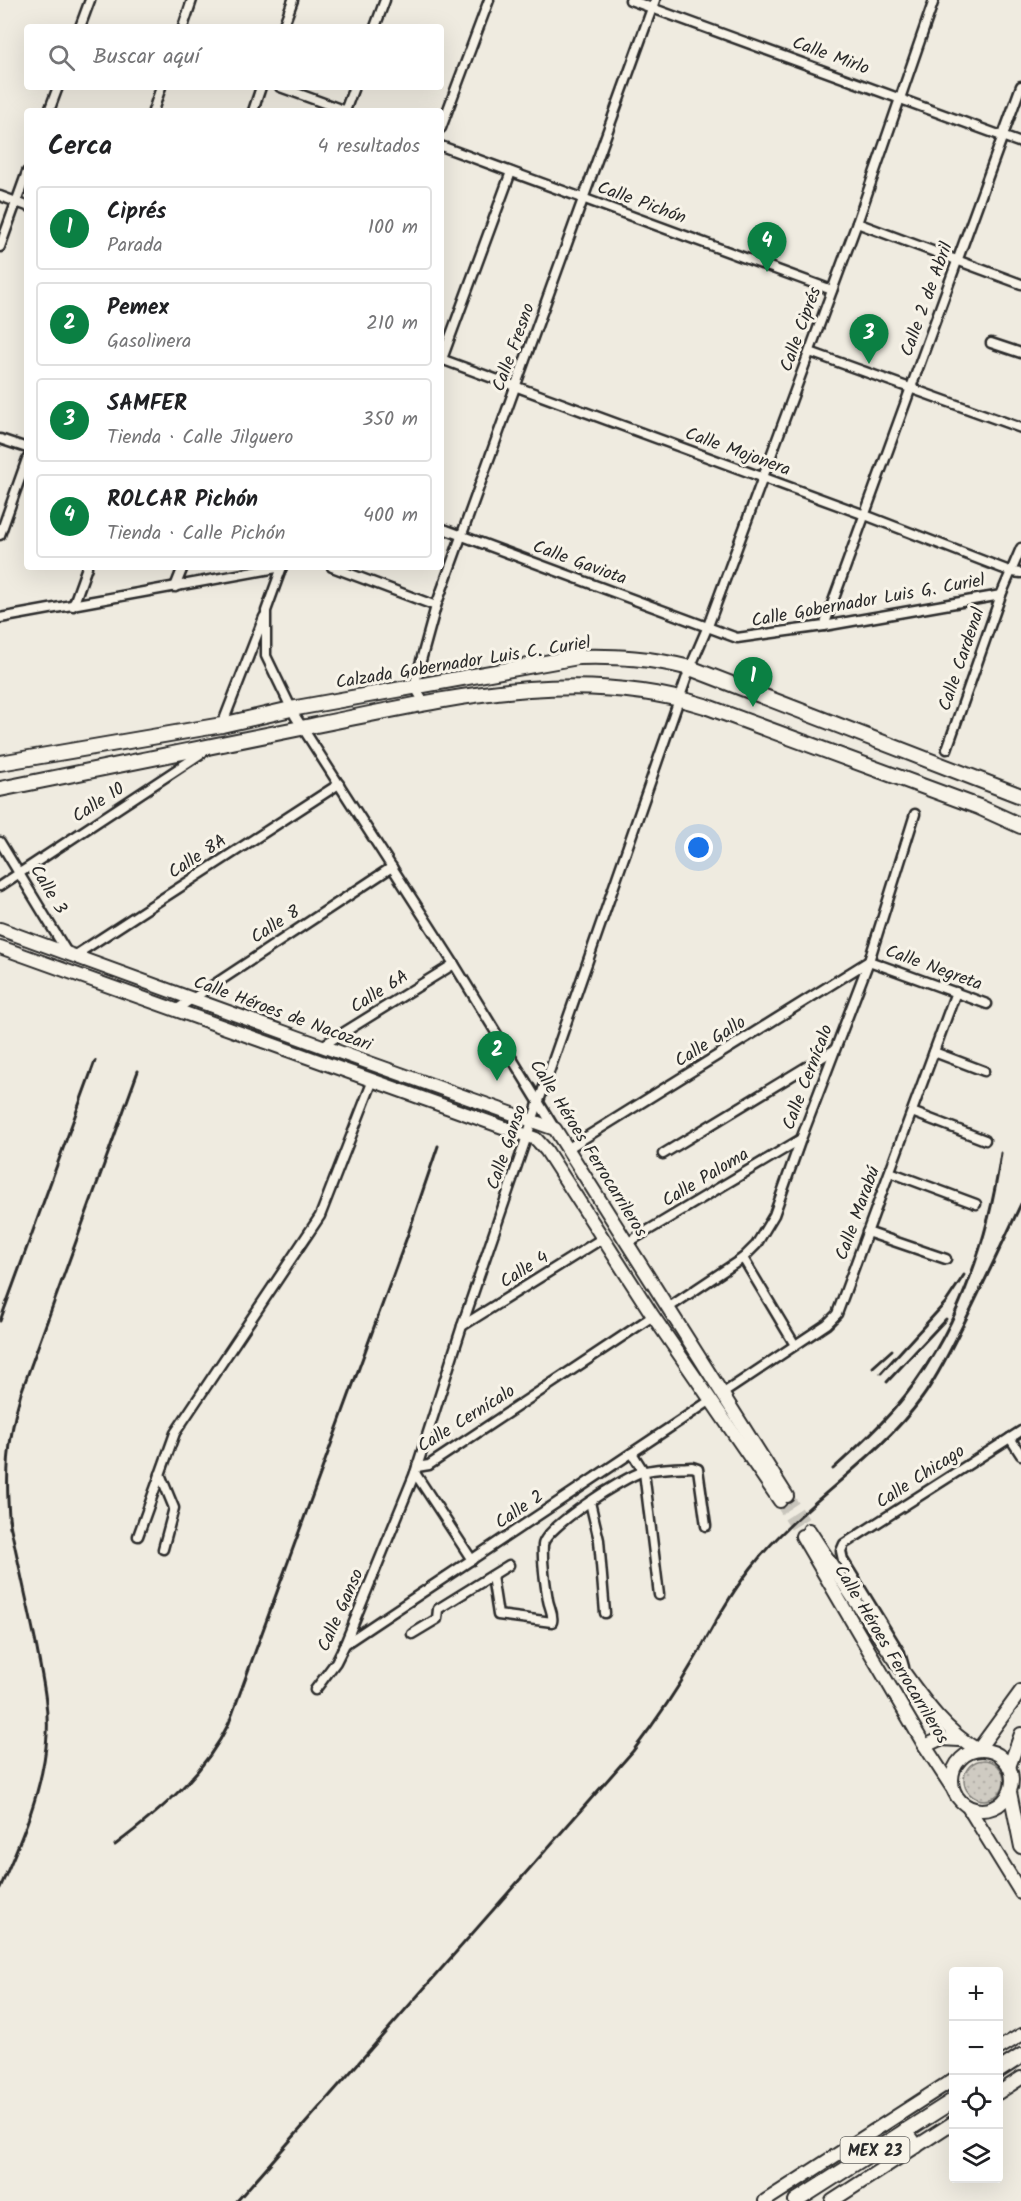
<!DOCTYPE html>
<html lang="es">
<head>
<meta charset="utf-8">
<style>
  :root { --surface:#fff; --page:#f6f6f6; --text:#202124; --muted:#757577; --line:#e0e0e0; --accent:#0b8043 }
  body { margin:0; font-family:Kalam,sans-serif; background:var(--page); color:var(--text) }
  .controls { position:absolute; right:18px; bottom:18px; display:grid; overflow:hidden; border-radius:6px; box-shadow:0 6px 24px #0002 }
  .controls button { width:54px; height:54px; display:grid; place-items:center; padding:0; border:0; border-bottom:2px solid var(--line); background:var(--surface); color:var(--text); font:30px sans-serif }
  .you { position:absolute; left:699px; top:848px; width:21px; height:21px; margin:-15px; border:4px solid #fff; border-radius:50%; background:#1a73e8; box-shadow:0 0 0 9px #1a73e833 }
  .badge { display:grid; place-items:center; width:39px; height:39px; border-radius:50%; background:var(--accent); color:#fff; font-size:20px; font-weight:700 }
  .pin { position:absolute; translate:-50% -50px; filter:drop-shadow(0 2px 3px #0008) }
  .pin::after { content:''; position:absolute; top:32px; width:21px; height:18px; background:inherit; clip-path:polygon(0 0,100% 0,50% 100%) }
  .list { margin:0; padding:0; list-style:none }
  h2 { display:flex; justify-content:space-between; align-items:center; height:78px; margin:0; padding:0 24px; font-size:26px }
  h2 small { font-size:20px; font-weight:400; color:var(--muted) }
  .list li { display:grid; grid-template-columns:39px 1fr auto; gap:18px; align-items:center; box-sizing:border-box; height:84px; margin:0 12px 12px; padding:0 12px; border:2px solid var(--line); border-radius:6px }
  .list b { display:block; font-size:22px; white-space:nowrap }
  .list p { margin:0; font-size:20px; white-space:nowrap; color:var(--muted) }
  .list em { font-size:20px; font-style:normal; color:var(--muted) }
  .icon { flex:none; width:33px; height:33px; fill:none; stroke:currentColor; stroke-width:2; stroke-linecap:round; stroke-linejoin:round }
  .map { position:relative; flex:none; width:1021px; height:2201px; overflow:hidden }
  .search { position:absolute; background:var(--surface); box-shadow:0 6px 24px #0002; left:24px; top:24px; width:420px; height:66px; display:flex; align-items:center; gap:15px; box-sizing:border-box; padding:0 21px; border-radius:6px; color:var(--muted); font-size:22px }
  .panel { position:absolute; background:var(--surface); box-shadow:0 6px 24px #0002; left:24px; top:108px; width:420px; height:462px; border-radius:6px }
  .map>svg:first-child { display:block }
  .garden { fill:url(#garden-dots); stroke:#7d7b76; stroke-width:1.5 }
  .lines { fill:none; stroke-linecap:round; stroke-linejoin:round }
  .secondary-tunnel { stroke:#c8c5bc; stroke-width:12; stroke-dasharray:12 6; stroke-linecap:butt }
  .street-casing { stroke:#2b2b2b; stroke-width:13 }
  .secondary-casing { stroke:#2b2b2b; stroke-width:16 }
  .primary-casing { stroke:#2b2b2b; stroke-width:18 }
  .street { stroke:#f7f3e8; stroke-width:8 }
  .secondary { stroke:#f7f3e8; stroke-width:12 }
  .primary { stroke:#f7f3e8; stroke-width:14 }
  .rail { stroke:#2b2b2b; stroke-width:3 }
  .labels { text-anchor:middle; stroke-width:6; stroke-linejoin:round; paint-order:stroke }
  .shield { fill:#f7f3e8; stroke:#686764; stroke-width:1.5 }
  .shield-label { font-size:16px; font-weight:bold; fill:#2b2b2b }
  .street-label { font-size:18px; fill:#2b2b2b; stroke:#f7f3e8 }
</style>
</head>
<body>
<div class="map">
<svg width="1021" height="2201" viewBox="0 0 1021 2201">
  <defs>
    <pattern id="garden-dots" width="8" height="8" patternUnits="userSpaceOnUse" patternTransform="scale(1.5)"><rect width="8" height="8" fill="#cfcbc2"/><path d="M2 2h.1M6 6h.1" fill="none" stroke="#b2aea7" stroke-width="1.8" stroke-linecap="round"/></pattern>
  </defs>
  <rect width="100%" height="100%" fill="#efebe0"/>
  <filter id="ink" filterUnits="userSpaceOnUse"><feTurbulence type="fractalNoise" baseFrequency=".0167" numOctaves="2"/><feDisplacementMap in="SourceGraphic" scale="12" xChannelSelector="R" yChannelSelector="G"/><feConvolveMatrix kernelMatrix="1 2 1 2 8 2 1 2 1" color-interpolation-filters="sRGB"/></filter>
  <g filter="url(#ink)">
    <circle class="garden" cx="984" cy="1780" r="20"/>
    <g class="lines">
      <g class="secondary-tunnel">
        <path d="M787 1496 809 1530"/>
        <path d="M780 1501 802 1536"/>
      </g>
      <defs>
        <g id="street">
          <path d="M630 0 1021 143"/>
          <path d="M80 27 90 0"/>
          <path d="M183 27 192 0"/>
          <path d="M283 27 293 0"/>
          <path d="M375 27 385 0"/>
          <path d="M280 87 346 111"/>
          <path d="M49 111 58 87"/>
          <path d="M153 111 161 87"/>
          <path d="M253 111 261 87"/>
          <path d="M345 111 354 87"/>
          <path d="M441 128 489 0"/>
          <path d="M441 146 832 290"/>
          <path d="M0 196 27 206"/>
          <path d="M857 223 1021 284"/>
          <path d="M0 247 27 172"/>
          <path d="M991 343 1021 353"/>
          <path d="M810 352 1021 428"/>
          <path d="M441 359 865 515 1012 572 1021 573"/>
          <path d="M442 359 511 172"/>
          <path d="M0 439 27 448"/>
          <path d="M441 528 737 638 824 626 1001 595"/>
          <path d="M0 535 27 459"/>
          <path d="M282 567 266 611V656L295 716 454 964 555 1129"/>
          <path d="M332 567 436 606"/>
          <path d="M175 587 183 567"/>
          <path d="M73 606 87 567"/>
          <path d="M0 618 282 567"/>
          <path d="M824 626 1021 86"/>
          <path d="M425 704 414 686 436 606 655 0"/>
          <path d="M222 725 264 617"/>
          <path d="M947 749 1001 595 1021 548"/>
          <path d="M0 842 68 954"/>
          <path d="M0 886 208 749"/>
          <path d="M74 956 339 784"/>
          <path d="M177 1009 392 867"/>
          <path d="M322 1046 454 964"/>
          <path d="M934 1052 984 1071"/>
          <path d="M912 1112 985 1140"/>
          <path d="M567 1149 869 961 987 1004"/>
          <path d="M663 1154 834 1050"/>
          <path d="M890 1172 976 1204"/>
          <path d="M867 1232 946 1259"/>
          <path d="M627 1243 801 1139"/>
          <path d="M743 1258 795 1345"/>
          <path d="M668 1308 743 1258 756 1245 774 1215 801 1139 869 961 915 814"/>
          <path d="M462 1326 603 1238"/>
          <path d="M722 1394 827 1324 837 1314 956 992"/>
          <path d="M1010 1438 1021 1455"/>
          <path d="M632 1453 644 1472 659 1595"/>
          <path d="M417 1467 429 1465 653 1316"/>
          <path d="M415 1473 472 1560"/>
          <path d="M160 1474 174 1508 163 1549"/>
          <path d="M590 1502 599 1540 605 1613"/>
          <path d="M138 1536 175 1433 320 1216 373 1080"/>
          <path d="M492 1576 498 1615 552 1622C554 1614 549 1607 548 1600 545 1583 542 1562 543 1545 544 1528 624 1477 642 1472 657 1468 676 1468 692 1467L698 1469 706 1526"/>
          <path d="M412 1634 437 1619 438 1609 509 1565"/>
          <path d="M345 1644 711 1400"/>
          <path d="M904 1667 900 1653 843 1560 841 1551 844 1544 1021 1431"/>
          <path d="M315 1690 336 1662 345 1644 415 1473 462 1326 539 1101 690 668 708 626 857 223 934 0"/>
        </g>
        <g id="secondary">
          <path d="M0 929 322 1046 555 1129 787 1496"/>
          <path d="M0 947 536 1139 546 1150 653 1316 780 1501"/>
          <path d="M809 1530C838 1575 867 1620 898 1664 921 1696 943 1730 978 1750L1021 1691"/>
          <path d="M802 1536 923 1743 953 1789"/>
          <path d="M925 1746 940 1739 960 1740"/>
          <circle cx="982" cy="1780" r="30"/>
          <path d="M1009 1767 1021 1734"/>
          <path d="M1010 1792 1021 1847"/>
          <path d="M968 1807 1021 1893"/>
          <path d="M998 2049 1021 2035"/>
          <path d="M998 2093 1021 2078"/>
          <path d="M765 2201 954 2079"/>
          <path d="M832 2201 954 2122"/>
        </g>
        <g id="primary">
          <path d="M0 763 222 725 291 709 578 657C618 656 651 658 690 668L1021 796"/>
          <path d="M0 789C104 768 208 746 311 726 442 700 574 665 705 706L979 807 1021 826"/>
          <path d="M998 2071 1021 2056"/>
          <path d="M905 2131 916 2146"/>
          <path d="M796 2201 954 2100"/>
        </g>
      </defs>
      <use href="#street" class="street-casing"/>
      <use href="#secondary" class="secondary-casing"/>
      <use href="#primary" class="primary-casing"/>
      <use href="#street" class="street"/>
      <use href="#secondary" class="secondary"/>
      <use href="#primary" class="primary"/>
      <g class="rail">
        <path d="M0 1321 95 1061"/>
        <path d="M873 1367 892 1350"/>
        <path d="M881 1373 946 1302 964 1275"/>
        <path d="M887 1382 946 1319"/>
        <path d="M833 1469C854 1450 876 1430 895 1408 955 1338 988 1244 1001 1153"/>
        <path d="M10 1527C5 1477 7 1441 21 1393L138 1071"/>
        <path d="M115 1845C160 1811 204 1775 229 1723L407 1237 438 1146"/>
        <path d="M0 1888C21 1841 44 1788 47 1735 49 1706 42 1677 37 1649 28 1605 18 1562 9 1519"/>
        <path d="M237 2201 633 1751C656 1721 677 1690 696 1657 713 1626 729 1596 751 1568 800 1504 874 1464 922 1398 936 1379 947 1357 958 1335 980 1292 1000 1248 1021 1204"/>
      </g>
    </g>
  </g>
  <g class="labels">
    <rect class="shield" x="840.5" y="2137" width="69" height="26" rx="4.5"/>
    <g class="shield-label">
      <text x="875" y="2156">MEX 23</text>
    </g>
    <g class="street-label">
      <text transform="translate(831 55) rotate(20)" y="6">Calle Mirlo</text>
      <text transform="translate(642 202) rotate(20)" y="6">Calle Pichón</text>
      <text transform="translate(926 299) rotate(-70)" y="6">Calle 2 de Abril</text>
      <text transform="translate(800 329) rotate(-70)" y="6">Calle Ciprés</text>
      <text transform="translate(513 347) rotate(-70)" y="6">Calle Fresno</text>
      <text transform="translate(738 451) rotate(20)" y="6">Calle Mojonera</text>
      <text transform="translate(580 562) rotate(20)" y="6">Calle Gaviota</text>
      <text transform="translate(868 600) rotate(-10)" y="6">Calle Gobernador Luis G. Curiel</text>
      <text transform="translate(961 659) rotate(-71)" y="6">Calle Cardenal</text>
      <text transform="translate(463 662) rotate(-9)" y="6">Calzada Gobernador Luis C. Curiel</text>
      <text transform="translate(98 802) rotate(-33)" y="6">Calle 10</text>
      <text transform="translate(197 856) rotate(-33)" y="6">Calle 8A</text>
      <text transform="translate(49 889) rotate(59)" y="6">Calle 3</text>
      <text transform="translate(275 924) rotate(-33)" y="6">Calle 8</text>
      <text transform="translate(934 967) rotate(20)" y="6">Calle Negreta</text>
      <text transform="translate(379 991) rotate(-32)" y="6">Calle 6A</text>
      <text transform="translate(283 1013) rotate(20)" y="6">Calle Héroes de Nacozari</text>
      <text transform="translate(710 1041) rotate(-32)" y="6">Calle Gallo</text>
      <text transform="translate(807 1077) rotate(-69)" y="6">Calle Cernícalo</text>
      <text transform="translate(506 1147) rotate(-71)" y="6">Calle Ganso</text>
      <text transform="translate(589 1148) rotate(58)" y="6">Calle Héroes Ferrocarrileros</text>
      <text transform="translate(705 1177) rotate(-31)" y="6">Calle Paloma</text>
      <text transform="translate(857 1213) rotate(-70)" y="6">Calle Marabú</text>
      <text transform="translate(524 1269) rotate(-32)" y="6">Calle 4</text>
      <text transform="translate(466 1418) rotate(-32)" y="6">Calle Cernícalo</text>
      <text transform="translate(920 1476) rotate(-33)" y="6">Calle Chicago</text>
      <text transform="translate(519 1509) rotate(-34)" y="6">Calle 2</text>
      <text transform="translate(340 1610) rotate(-66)" y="6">Calle Ganso</text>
      <text transform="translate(892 1654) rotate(59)" y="6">Calle Héroes Ferrocarrileros</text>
    </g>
  </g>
</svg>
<div class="controls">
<button>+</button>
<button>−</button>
<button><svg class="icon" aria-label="locate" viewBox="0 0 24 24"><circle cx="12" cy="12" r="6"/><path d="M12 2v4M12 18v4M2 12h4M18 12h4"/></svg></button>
<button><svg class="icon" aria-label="layers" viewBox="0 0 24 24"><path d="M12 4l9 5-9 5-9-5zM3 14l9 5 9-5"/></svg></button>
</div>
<div class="you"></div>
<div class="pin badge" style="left:753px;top:707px">1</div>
<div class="pin badge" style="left:497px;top:1081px">2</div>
<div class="pin badge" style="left:869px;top:364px">3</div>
<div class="pin badge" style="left:767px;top:272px">4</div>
<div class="search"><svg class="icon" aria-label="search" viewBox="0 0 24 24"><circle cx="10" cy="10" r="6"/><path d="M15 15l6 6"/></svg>Buscar aquí</div>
<section class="panel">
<h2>Cerca<small>4 resultados</small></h2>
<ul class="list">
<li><span class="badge">1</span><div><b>Ciprés</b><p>Parada</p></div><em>100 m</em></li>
<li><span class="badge">2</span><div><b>Pemex</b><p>Gasolinera</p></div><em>210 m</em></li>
<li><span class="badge">3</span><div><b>SAMFER</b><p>Tienda · Calle Jilguero</p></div><em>350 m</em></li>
<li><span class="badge">4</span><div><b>ROLCAR Pichón</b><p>Tienda · Calle Pichón</p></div><em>400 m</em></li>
</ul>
</section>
</div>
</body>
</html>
